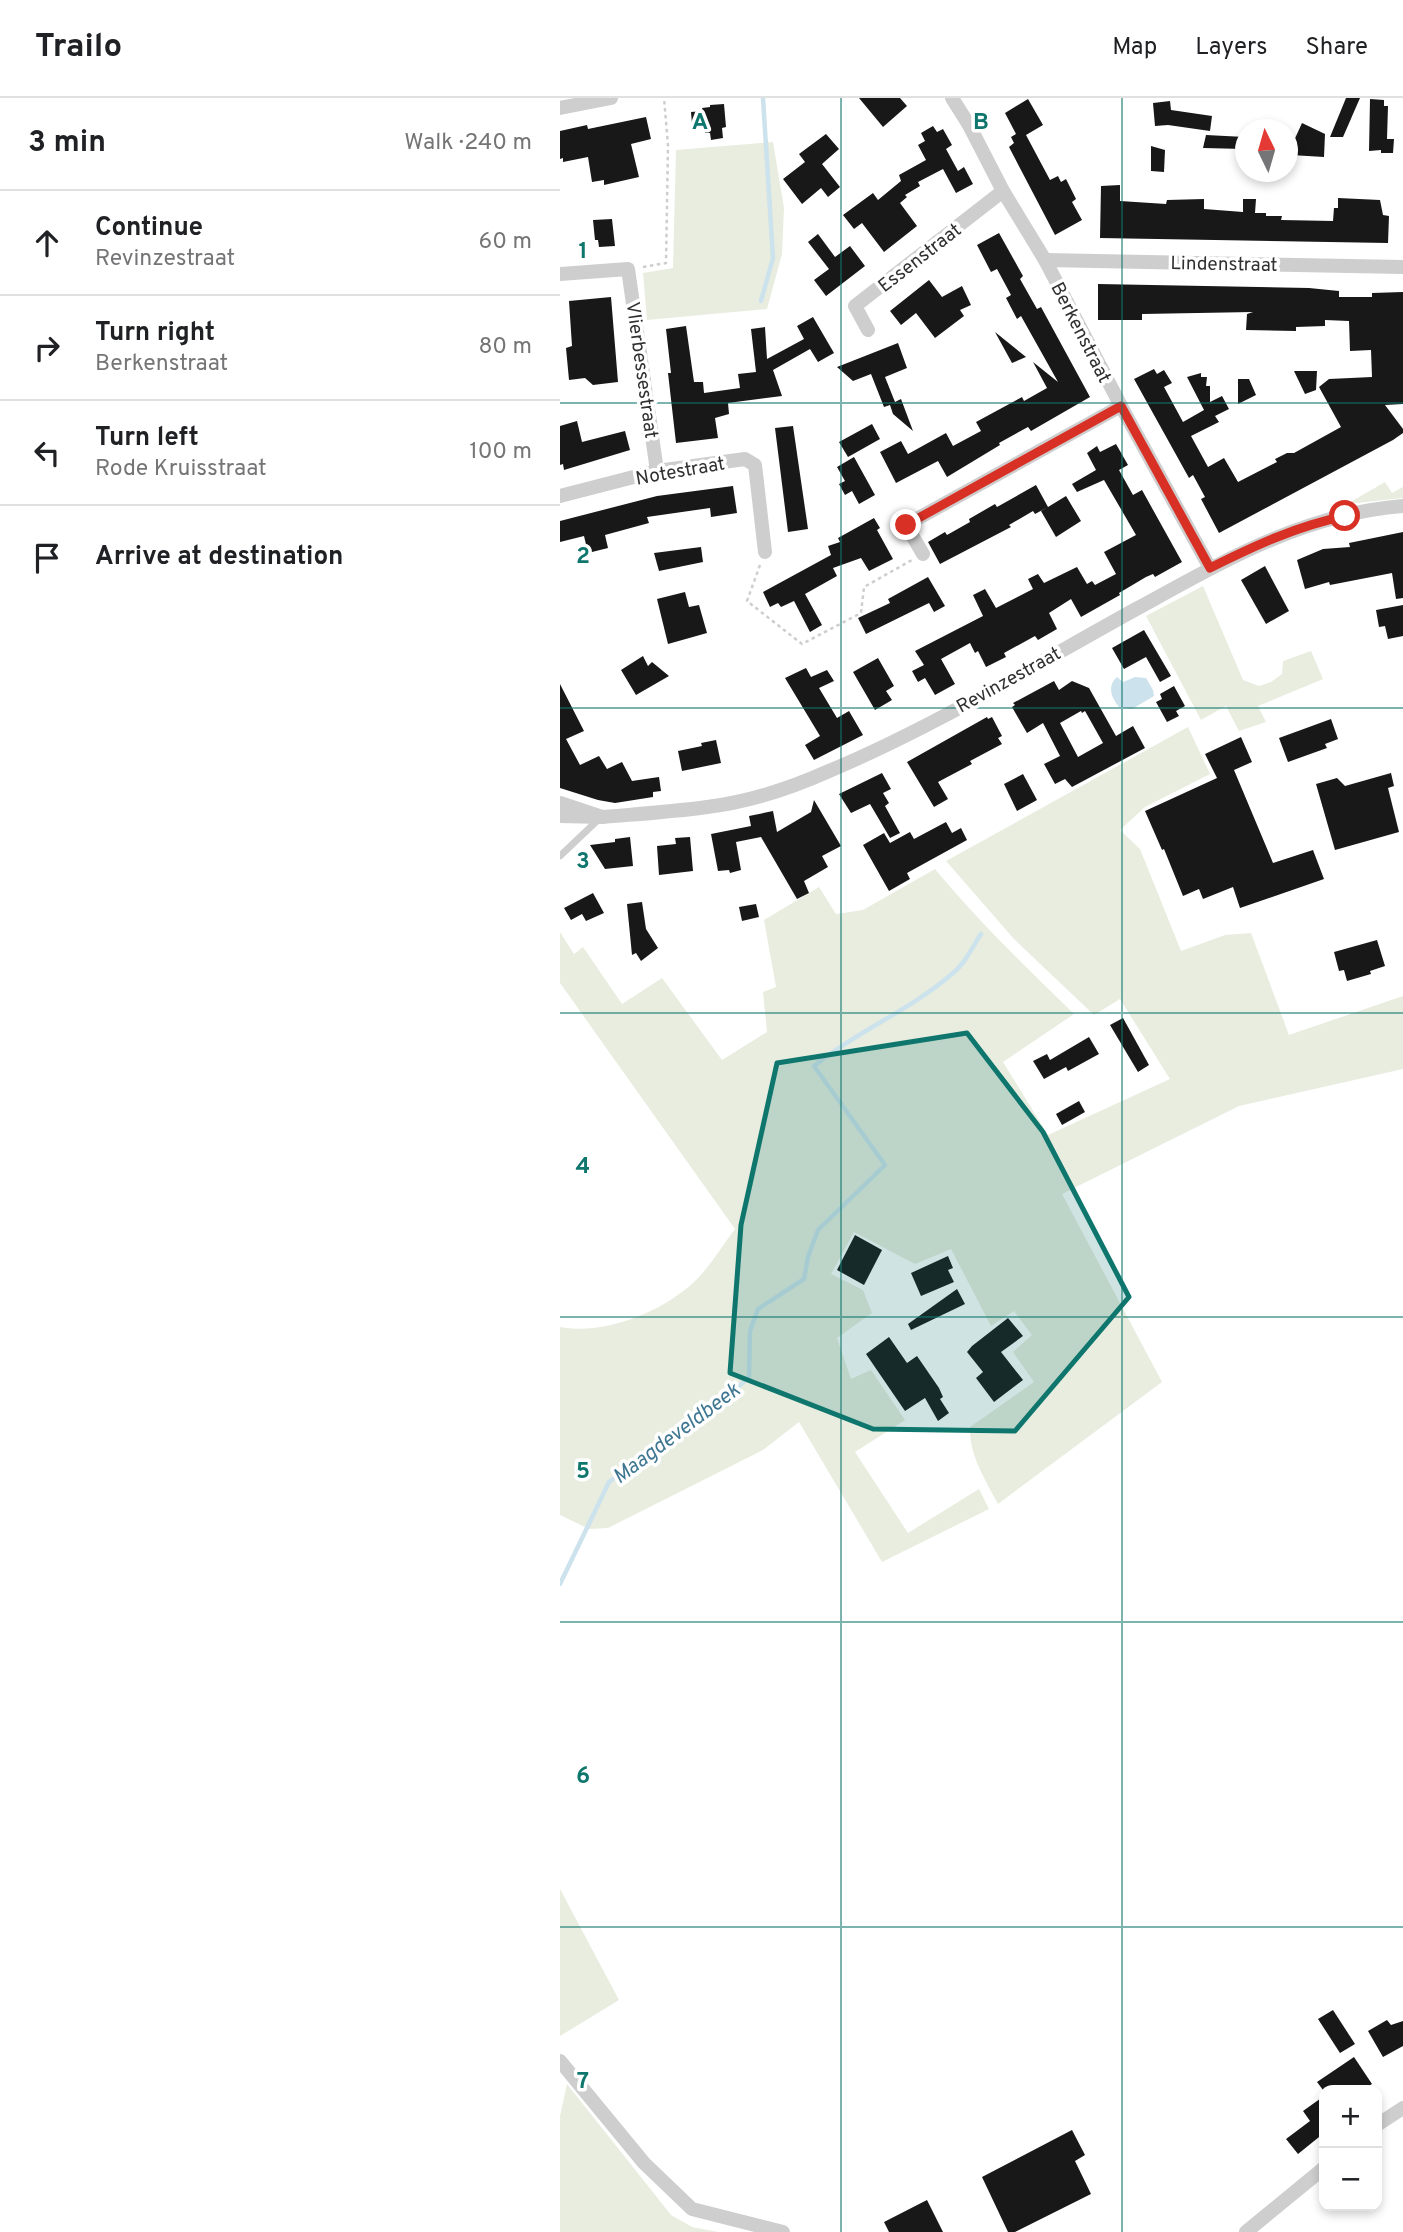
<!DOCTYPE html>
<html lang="en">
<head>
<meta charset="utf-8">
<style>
  :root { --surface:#fff; --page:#f2f2f2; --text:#202124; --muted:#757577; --line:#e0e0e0 }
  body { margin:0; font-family:Overpass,sans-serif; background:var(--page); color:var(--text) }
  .controls { position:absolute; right:21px; bottom:21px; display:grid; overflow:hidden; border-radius:14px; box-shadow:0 4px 10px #0003 }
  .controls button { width:63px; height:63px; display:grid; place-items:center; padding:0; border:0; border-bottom:2px solid var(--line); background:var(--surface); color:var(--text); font:35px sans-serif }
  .compass { position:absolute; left:675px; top:21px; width:63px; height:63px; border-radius:50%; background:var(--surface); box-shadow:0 4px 10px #0003; rotate:355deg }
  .stop { position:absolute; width:21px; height:21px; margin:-16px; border:5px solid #d93025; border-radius:50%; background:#fff }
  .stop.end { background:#d93025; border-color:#fff; box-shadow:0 2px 7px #0008 }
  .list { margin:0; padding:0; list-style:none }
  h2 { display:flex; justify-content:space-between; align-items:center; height:91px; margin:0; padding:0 28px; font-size:30px }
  h2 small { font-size:23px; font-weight:400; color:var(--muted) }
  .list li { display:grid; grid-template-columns:46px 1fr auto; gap:21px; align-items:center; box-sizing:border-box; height:105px; padding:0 28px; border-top:2px solid var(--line) }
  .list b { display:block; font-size:26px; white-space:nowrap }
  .list p { margin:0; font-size:23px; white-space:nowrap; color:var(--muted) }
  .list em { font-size:23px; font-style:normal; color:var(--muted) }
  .icon { flex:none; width:38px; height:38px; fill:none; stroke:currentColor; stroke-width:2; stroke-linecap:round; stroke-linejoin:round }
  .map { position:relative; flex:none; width:843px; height:2134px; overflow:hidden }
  header { display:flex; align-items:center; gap:42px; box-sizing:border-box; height:98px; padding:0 35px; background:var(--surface); border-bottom:2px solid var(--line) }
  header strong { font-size:33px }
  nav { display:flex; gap:38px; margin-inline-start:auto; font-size:24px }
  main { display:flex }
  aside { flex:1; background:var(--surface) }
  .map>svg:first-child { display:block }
  .green { fill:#e8eddf }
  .water { fill:#cce2ec }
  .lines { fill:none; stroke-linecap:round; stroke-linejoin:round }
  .stream { stroke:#cce2ec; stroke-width:4.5 }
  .building { fill:#181818; fill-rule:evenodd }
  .path { stroke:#cecece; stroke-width:2.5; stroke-dasharray:3.5 3.5; stroke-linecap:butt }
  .service { stroke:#cecece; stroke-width:7 }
  .minor { stroke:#cecece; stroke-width:14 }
  .route { stroke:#d93025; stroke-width:9 }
  .marked { fill:#0f766e; fill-opacity:0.2; stroke:#0f766e; stroke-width:5; stroke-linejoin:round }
  .grid { fill:none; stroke:#0f766e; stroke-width:2; stroke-opacity:0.55 }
  .labels { text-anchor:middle; stroke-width:7; stroke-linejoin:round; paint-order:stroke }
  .street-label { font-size:19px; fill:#313131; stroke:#fff }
  .water-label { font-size:21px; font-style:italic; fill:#3f7792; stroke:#fff }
  .grid-label { font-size:23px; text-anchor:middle; font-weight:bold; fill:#0f766e; stroke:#fff; stroke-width:7; stroke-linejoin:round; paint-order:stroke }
</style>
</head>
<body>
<header>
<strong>Trailo</strong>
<nav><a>Map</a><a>Layers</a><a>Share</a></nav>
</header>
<main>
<aside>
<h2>3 min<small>Walk · 240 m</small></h2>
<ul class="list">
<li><svg class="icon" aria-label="ahead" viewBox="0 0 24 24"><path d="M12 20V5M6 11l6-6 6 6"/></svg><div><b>Continue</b><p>Revinzestraat</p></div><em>60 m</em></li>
<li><svg class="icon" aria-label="right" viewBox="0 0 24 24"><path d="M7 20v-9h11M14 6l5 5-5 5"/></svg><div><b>Turn right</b><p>Berkenstraat</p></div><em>80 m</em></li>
<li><svg class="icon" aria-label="left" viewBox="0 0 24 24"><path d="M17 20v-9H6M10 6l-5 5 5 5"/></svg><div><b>Turn left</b><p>Rode Kruisstraat</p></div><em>100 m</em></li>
<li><svg class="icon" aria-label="arrive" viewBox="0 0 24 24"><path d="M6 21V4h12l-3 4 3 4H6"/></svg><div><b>Arrive at destination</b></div></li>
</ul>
</aside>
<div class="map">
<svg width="843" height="2134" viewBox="0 0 843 2134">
  <rect width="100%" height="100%" fill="#fff"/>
  <g class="green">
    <path d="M213 44 224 110 222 156 207 211 87 222 83 175 113 170 116 52Z"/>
    <path d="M825 384 832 395 843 389V400L787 406Z"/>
    <path d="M643 488 683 582 699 588 711 584 722 576 723 563 751 553 763 581 698 608 706 624 679 633 666 608 641 622 586 518Z"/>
    <path d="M628 629 650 676 585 709 560 732 580 751 621 853 665 837 691 835 729 937 843 898V971L679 1008 502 1096 602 1284 438 1406C425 1381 409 1357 410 1329L474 1284 453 1254 472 1237 454 1213 431 1228 391 1151 355 1166 294 1134 271 1176 303 1192 312 1215 277 1240 291 1281 311 1272 345 1322 295 1354 348 1435 419 1391 429 1411 322 1464 239 1324 203 1352 48 1430 29 1431 0 1417V1229C45 1238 108 1212 139 1179 152 1165 163 1147 175 1131L0 885V834L14 856 23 849 62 906 102 880 162 962 207 934 203 894 216 889 204 822 259 789 276 816 303 812 375 771C418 823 466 869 514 916L443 964 488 1037 610 981 560 901 534 917 454 841 386 763Z"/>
    <path d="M0 1791 59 1902 0 1938Z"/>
    <path d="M7 1986 111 2117 132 2129 158 2134H0V2018Z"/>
  </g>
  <path class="water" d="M557 579 563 584 575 579 586 580 593 592 594 598 572 611 559 609C551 599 547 588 557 579Z"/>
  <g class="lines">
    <g class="stream">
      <path d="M201 203 213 160 203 0"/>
      <path d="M0 1486 49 1384 165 1301 189 1279 190 1233 198 1211 244 1181 248 1159 258 1132 325 1067 254 968C297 933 351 912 393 875 405 866 413 848 421 836"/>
    </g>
  </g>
  <g class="building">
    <path d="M299 0H340L347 8 323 29Z"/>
    <path d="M786 0H800L783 39H770Z"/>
    <path d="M468 1 483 27 466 37 490 82 498 78 501 84 506 81 516 101 512 104 522 122 495 137 449 49 454 45 451 39 456 36 445 15Z"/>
    <path d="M810 1 824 2V8H828L827 41H834L833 55H821V52L809 53Z"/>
    <path d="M610 3 611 12 652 18 650 33 608 27 595 28 593 5Z"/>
    <path d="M164 6 166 29 162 30 163 40 151 42 150 35H145L144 25 132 26 131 14 143 13 142 10 150 9V7Z"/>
    <path d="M86 19 91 41 71 46 79 79 44 87V82L32 84 28 59 3 64V60L0 61V33L27 27 28 31Z"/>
    <path d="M742 25 765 36 764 59 731 57 732 47Z"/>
    <path d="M373 28 377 34 383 31 392 47 386 51 398 73 404 69 413 86 396 95 383 71 358 84 360 88 345 97 347 99 340 105 357 128 324 154 302 125 294 131 283 117 313 95 318 102 341 83 339 77 366 62 358 47 365 43 361 35Z"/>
    <path d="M266 36 279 51 262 66 280 89 268 99 261 90 242 106 223 81 245 64 239 56Z"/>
    <path d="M646 37 685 39V51L643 50Z"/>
    <path d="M591 48 605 52 604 74 591 73Z"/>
    <path d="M560 87V103L606 106 607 102 644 101V111L683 114V101H696L695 115H706V118H722L721 122 773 123 774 110H778V100L820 102 823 117 829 118 828 145 540 140 541 88Z"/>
    <path d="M52 121 55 148 39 149 38 142H35L33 122Z"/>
    <path d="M439 135 463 178 460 181 477 211 481 209 530 299 471 333 468 329 439 345 440 347 387 379 378 363 336 385 320 354 341 343 348 356 386 335 393 348 421 333 416 324 462 299 464 303 487 290 473 264 498 284 461 218 457 221 446 200 451 197 437 171 431 174 417 147Z"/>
    <path d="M258 136 275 159 290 148 305 168 266 198 254 182 269 171 248 144Z"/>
    <path d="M369 182 382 199 402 188 411 207 400 212 404 218 375 240 356 215 341 227 330 213Z"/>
    <path d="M538 186 749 190 779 193V199H812V195L843 194V306L825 307 843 331V335L833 342 659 435 641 401 645 399 633 377 629 380 574 281 594 271 597 276 604 272 612 285 604 289 623 324 644 312 627 279 641 275V279H647L646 288H650V304L662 298 669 311 655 318 659 324 631 338 648 369 664 360 678 384 717 364 715 361 727 355H734L781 329 759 289 769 281 812 279 811 252 790 253 789 223 765 222V228L736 229V233L686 232 687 216 693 214 582 216V222H538Z"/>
    <path d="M51 199 58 284 33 287 25 280 9 282 6 250 12 248 9 203Z"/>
    <path d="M253 219 274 255 258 264 250 251 213 272 222 298 168 305 169 316 155 320 158 340 116 345 108 275H111L106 231 126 228 134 284H143L144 295 180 290 178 276 196 274 191 231 205 229 207 261 244 241 237 228Z"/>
    <path d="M435 234 466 259 452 265Z"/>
    <path d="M338 245 347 270 325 279 335 304 341 301 353 333 333 316 330 307 324 309 311 276 293 283 277 269Z"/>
    <path d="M734 273H757L756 292 745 296Z"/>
    <path d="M678 281H689L696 297 678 306Z"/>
    <path d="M17 323 22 344 65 333 70 352 4 372 3 366 0 367V328Z"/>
    <path d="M312 326 320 341 288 359 279 344Z"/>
    <path d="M233 328 248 431 228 434 215 330Z"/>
    <path d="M556 346 568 367 559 372 573 397 582 392 622 464 595 479 593 476 586 479 559 495 560 497 521 519 511 501 489 515 497 531 478 542 475 538 444 555 446 559 426 569 418 553 415 555 410 545 381 561 395 586 375 597 365 580 358 584 352 573 364 567 355 553 423 518 413 497 425 491 436 510 473 491 468 481 478 476 484 485 517 469 527 486 532 483 535 487 556 476 544 454 576 437 544 382 517 394 512 386 536 372 527 355 537 348 540 354Z"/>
    <path d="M294 359 315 397 299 406 292 393 285 397 279 386 285 383 277 369Z"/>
    <path d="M476 387 488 409 506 398 521 423 496 439 481 413 488 409 475 416 473 413 449 427 451 429 380 466 368 444 385 434 387 437 410 424 409 421 435 406 437 409Z"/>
    <path d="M173 388 177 415 151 419 150 410 87 419 89 425 45 437 48 450 28 455 24 438 0 444V423L97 398Z"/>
    <path d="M314 420 320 430 317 432 333 461 309 473 301 460 273 470 277 478 245 496 262 527 250 534 234 503 221 509 218 505 210 509 203 494 271 457 268 448 280 444 278 440Z"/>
    <path d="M843 434V500L836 501 832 475 770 487 769 484 745 491 737 462 763 451 790 449 789 445Z"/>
    <path d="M141 449 143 464 99 473 94 455Z"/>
    <path d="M705 468 729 513 706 526 681 482Z"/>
    <path d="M368 479 385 508 374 514 369 505 306 536 298 520 330 505 328 501Z"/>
    <path d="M125 494 129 509 139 507 147 535 108 546 97 501Z"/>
    <path d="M843 507V538L828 541 825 528 819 529 816 512Z"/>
    <path d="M584 532 611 578 600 584 586 559 564 571 552 550Z"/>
    <path d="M83 558 88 568 92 564 109 578 76 597 61 572Z"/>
    <path d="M318 560 334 588 326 593 332 602 315 612 293 574Z"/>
    <path d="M246 570 251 579 267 572 274 583 259 590 277 620 289 613 303 637 254 662 245 647 260 638 225 580Z"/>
    <path d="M494 583 499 592 512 583 529 590 556 638 573 628 585 650 512 689 505 681 495 686 484 666 500 658 483 625 467 635 452 609 455 607 453 605ZM521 613 522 615 525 613 543 645 518 659 500 625Z"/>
    <path d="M0 586 24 633 6 641 20 667 39 658 47 671 62 664 72 683 99 679 101 693 93 694V699L55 705 38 702 0 690Z"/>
    <path d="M614 588 625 608 616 613 619 618 607 624 596 604 602 601 600 596Z"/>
    <path d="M427 619 428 621 432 619 442 638 438 640 442 646 410 663 412 666 378 684 388 701 374 709 347 664Z"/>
    <path d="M771 621 778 641 765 646 767 650 728 664 719 640Z"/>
    <path d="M681 639 692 664 674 672 713 765 753 752 764 781 680 810 673 789 643 801 639 791 623 798 604 751 602 752 585 713 657 680 645 656Z"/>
    <path d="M156 642 161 665 122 673 118 653 142 648 141 645Z"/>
    <path d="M322 675 331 691 323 695 329 705 325 708 340 735 330 740 310 706 291 715 279 696Z"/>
    <path d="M831 675 834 688 828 690 839 734 775 752 756 686 777 680 785 688Z"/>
    <path d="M463 676 477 702 457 713 444 686Z"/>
    <path d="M254 702 281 748 262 758 268 769 244 783 249 795 237 801 201 739 176 744 181 772 170 775 169 772 158 773 151 736 191 728 189 718 213 713 217 734 251 714Z"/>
    <path d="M386 724 392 735 401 730 407 742 347 775 350 781 329 793 303 747 324 735 330 745 350 734 354 741Z"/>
    <path d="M70 739 73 768 45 771 30 747 55 744V741Z"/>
    <path d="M130 739 133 773 99 777 97 748 116 746 115 740Z"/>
    <path d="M33 795 44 815 26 823 22 816 11 822 4 810Z"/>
    <path d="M82 804 86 831 98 850 81 863 76 855 72 857 67 806Z"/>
    <path d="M196 806 199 819 182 823 179 809Z"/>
    <path d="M817 842 825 868 810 873 811 876 787 883 784 872 779 873 774 854Z"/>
    <path d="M563 920 589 967 578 974 550 927Z"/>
    <path d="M529 939 539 956 508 973 506 969 484 981 473 963 487 956 490 962Z"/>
    <path d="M519 1003 525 1014 502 1027 496 1016Z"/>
    <path d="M295 1137 322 1152 304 1187 277 1172Z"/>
    <path d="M388 1158 393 1170 388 1172 394 1184 361 1198 351 1175Z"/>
    <path d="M397 1191 405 1206 351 1232 348 1226Z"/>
    <path d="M448 1220 463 1238 441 1254 463 1282 434 1304 416 1280 423 1274 407 1254 412 1248Z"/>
    <path d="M329 1239 347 1265 357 1258 379 1290 383 1299 380 1301 389 1315 378 1323 365 1300 345 1313 306 1256Z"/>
    <path d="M773 1912 795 1946 780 1955 758 1921Z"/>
    <path d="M827 1922 831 1927 843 1923V1948L823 1959 808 1933Z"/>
    <path d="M794 1959 812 1986 802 1992H763L757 1984Z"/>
    <path d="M764 1998V2035L738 2056 726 2041 750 2023 743 2013Z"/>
    <path d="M512 2032 525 2057 515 2063 531 2096 455 2134H448L422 2079Z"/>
    <path d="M367 2102 383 2134H329L324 2124Z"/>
  </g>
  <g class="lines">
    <g class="path">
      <path d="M83 169 106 165 108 47 104 0"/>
      <path d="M200 467 187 503 242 546 301 515 304 489 352 462"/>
    </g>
    <path class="service" d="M0 758 40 720"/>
    <g class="minor">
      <path d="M392 0 409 27 443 93 485 162 561 308 650 470"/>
      <path d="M0 10 51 0"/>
      <path d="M485 162 843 169"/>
      <path d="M0 176 68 171 97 373"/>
      <path d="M308 232 295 208 443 93"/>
      <path d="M0 398 97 373 185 361 195 367 205 454"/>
      <path d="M363 456 346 427 561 308"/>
      <path d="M0 705 42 719 0 718"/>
      <path d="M42 719C77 716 112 714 147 709 189 704 231 690 269 673 374 629 478 565 578 510 664 463 743 416 843 408"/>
      <path d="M0 1963 84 2065 132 2111 223 2134"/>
      <path d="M817 2027 843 2010"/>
      <path d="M686 2134 764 2070"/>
    </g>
  </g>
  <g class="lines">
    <path class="route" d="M346 427 561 308 650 470C694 448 737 428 785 418"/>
  </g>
  <path class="marked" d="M407 935 483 1034 569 1199 455 1333 313 1331 170 1275 181 1127 217 965Z"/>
  <path class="grid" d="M281 0V2134M562 0V2134M0 305H843M0 610H843M0 915H843M0 1219H843M0 1524H843M0 1829H843"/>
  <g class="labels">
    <g class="street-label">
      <text transform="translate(359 159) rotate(-38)" y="7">Essenstraat</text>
      <text transform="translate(664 165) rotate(1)" y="7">Lindenstraat</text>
      <text transform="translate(522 234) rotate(63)" y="7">Berkenstraat</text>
      <text transform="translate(83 272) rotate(82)" y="7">Vlierbessestraat</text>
      <text transform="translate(120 372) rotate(-10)" y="7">Notestraat</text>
      <text transform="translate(448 581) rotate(-29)" y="7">Revinzestraat</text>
    </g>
    <g class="water-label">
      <text transform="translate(116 1335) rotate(-37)" y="7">Maagdeveldbeek</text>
    </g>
  </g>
  <g class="grid-label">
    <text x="140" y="31">A</text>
    <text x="421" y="31">B</text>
    <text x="23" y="160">1</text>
    <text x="23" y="465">2</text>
    <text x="23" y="770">3</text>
    <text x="23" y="1075">4</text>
    <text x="23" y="1380">5</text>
    <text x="23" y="1685">6</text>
    <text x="23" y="1990">7</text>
  </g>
</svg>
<div class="controls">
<button>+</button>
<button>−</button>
</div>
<svg class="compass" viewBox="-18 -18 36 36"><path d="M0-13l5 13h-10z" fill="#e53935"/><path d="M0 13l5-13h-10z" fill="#757577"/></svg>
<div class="stop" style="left:785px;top:418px"></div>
<div class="stop end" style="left:346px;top:427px"></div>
</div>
</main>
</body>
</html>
